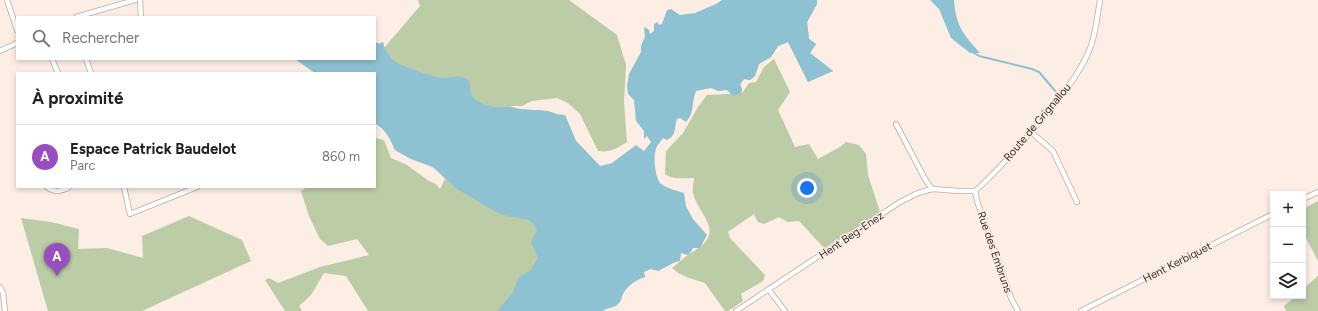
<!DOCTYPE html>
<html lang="fr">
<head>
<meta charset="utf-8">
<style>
  :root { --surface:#fff; --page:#f6f6f6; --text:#222; --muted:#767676; --line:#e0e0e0; --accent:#984ec0 }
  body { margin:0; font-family:Figtree,sans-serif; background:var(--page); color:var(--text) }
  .controls { position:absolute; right:12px; bottom:12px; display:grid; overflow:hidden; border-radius:0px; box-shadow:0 2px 6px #0003 }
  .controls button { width:36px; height:36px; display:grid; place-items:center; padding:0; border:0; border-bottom:1px solid var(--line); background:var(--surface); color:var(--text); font:20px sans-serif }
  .you { position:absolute; left:807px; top:188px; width:14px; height:14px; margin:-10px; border:3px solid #fff; border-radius:50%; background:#1a73e8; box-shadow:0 0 0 6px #1a73e833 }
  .badge { display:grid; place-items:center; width:26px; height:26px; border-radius:50%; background:var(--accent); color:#fff; font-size:13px; font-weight:700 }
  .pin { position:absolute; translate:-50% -33px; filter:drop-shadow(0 1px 2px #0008) }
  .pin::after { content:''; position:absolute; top:21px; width:14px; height:12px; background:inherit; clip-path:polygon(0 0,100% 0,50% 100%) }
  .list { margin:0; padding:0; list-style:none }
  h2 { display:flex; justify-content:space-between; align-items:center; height:52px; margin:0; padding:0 16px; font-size:17px }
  h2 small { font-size:13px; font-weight:400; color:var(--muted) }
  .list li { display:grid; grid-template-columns:26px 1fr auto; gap:12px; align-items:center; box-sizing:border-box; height:64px; padding:0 16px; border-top:1px solid var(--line) }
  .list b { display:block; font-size:15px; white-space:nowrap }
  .list p { margin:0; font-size:13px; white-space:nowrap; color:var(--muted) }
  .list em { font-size:13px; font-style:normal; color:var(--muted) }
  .icon { flex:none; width:22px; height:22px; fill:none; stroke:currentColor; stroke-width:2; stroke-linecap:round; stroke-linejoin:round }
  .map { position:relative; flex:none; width:1318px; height:311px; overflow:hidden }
  .search { position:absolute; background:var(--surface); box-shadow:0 2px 6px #0003; left:16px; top:16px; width:360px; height:44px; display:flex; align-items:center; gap:10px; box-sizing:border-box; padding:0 14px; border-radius:0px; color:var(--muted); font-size:15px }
  .panel { position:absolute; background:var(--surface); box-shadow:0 2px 6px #0003; left:16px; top:72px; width:360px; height:116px; border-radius:0px }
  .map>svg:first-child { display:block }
  .green { fill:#bbcca7 }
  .water { fill:#8ec2d3 }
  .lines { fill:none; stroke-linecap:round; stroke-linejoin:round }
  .stream { stroke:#8ec2d3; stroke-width:2 }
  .minor-casing { stroke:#c0aa9d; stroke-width:6 }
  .minor { stroke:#fff; stroke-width:4.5 }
  .labels { text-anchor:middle; stroke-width:3; stroke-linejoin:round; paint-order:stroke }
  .street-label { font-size:11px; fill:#372e29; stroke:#fcede5 }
</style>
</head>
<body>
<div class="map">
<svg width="1318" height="311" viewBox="0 0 1318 311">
  <rect width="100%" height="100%" fill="#fcede5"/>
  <g class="green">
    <path d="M418 0H569L617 35 626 65 624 102 627 142C618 148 609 153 598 151L580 114 568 103 557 98 532 101 522 106H510C520 110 530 110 540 110 549 111 557 114 565 115L576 141 600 166 519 311H368L346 276 324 273 311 295 299 306 302 311H285L265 280 269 278 278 283 320 267 369 255 357 239 328 246 320 239 309 216 301 191 307 187H375V138L384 140 391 158 407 165 429 181 436 184 440 189 445 179C433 164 428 166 412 159 406 157 401 153 395 150 390 139 386 130 375 123V73H315L295 59H375V42L379 44 383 42 384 48 420 6Z"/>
    <path d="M817 4 807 22 809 39 816 44 810 53 833 71 808 82 788 42 778 46 771 57 759 64 755 76 750 80 744 79 740 84 742 89 741 93H742L749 83 756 82 764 67 774 59 790 92 778 110 795 147 809 144 818 159 840 147 846 142 859 145 866 154 868 175 880 212 824 248 799 221 788 222 779 217 764 224 758 222 754 214 728 232 730 238 765 275 763 281 741 294 743 301 728 311H725L705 283 689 278 678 273 672 268C676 265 680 261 684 258 691 252 700 249 706 241 718 226 696 209 693 193 692 189 694 183 694 178 685 178 673 180 665 174L666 151 683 133 698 107 707 95 731 94 727 90 718 91Z"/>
    <path d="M1318 201V261L1303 232V209Z"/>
    <path d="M189 216 242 240 251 261 142 311H48L21 218 51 222 79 229 78 249 107 248 143 258 142 236Z"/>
    <path d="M1318 276V311H1286L1284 306 1296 296H1303V289Z"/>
  </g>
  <g class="water">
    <path d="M722 0H817V4L807 22 809 39 816 44 810 53 833 71 808 82 788 42 778 46 771 57 759 64 755 76 750 80 744 79 740 84 742 89 741 93 733 96 727 90 718 91 711 88 696 91C691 103 695 113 686 122L680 118 677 119C674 128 677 135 667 140L663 138C661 141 657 145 656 149 653 157 655 176 660 183 666 188 677 191 684 193L686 206 693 219 707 235 700 248H693L691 252 688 255 681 253 680 261C673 262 665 268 658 271L651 269 644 272 645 277C636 280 628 285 623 294 621 298 622 301 617 305 613 308 608 307 603 311H497L512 294 519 277 530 271 538 258 531 242 537 230 535 226 529 220 507 216 496 212 457 189 433 167 411 159 395 150C390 138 386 130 375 123V73H315L295 59H375V42L379 44 383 42C384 48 387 53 391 58 397 66 432 76 442 78 452 78 461 74 469 80L471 95 476 100 485 105 493 107H510L518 109 548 111 558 115H565L576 141 600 166 612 163 636 145 644 151 651 142 647 136 644 139V131L636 121 634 100 628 94 627 86 629 74 641 52V46L645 36 644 29 645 27 649 30 650 34 654 31V24L657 22 659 25 662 24 667 10 671 9 680 15 695 13 716 4Z"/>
    <path d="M930 0H954C956 26 963 34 980 53H970L951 38 939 9Z"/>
  </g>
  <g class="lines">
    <path class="stream" d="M972 52 979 56 1032 69 1039 72 1056 92"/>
    <defs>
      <g id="minor">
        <path d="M7 0 17 30"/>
        <path d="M140 0 141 17"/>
        <path d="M76 17 135 0"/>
        <path d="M0 51 17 43"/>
        <path d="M52 59 58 73"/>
        <path d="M86 59 91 73"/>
        <path d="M896 124 925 179 932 189"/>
        <path d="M1031 132 1053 151 1077 202"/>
        <path d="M47 187C55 193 60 191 68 188"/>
        <path d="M124 187 130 214 197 187"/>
        <path d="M975 191C996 173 1014 151 1032 131 1053 106 1076 81 1089 51 1096 35 1097 17 1100 0"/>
        <path d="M975 191 977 201 1011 298 1018 311"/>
        <path d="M1303 199 1318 192"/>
        <path d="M0 287 3 293 5 311"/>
        <path d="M769 290 785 311"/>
        <path d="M736 311 900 202 918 193 932 189 959 191H975"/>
        <path d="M1081 311 1273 214"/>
      </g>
    </defs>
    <use href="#minor" class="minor-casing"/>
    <use href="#minor" class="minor"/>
  </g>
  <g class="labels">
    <g class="street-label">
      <text transform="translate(1037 122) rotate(-50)" y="4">Route de Grignallou</text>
      <text transform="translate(851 235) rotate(-34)" y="4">Hent Beg-Enez</text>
      <text transform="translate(995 252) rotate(71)" y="4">Rue des Embruns</text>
      <text transform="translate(1177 262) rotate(-27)" y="4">Hent Kerbiquet</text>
    </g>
  </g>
</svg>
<div class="controls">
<button>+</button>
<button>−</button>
<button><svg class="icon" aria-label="layers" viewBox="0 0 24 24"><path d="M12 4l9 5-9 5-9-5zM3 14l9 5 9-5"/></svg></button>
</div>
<div class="you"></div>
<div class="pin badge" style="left:57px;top:276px">A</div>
<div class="search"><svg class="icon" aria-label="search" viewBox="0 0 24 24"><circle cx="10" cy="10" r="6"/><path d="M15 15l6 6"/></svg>Rechercher</div>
<section class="panel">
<h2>À proximité<small></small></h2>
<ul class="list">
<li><span class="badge">A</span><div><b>Espace Patrick Baudelot</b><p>Parc</p></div><em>860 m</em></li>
</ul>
</section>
</div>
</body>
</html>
